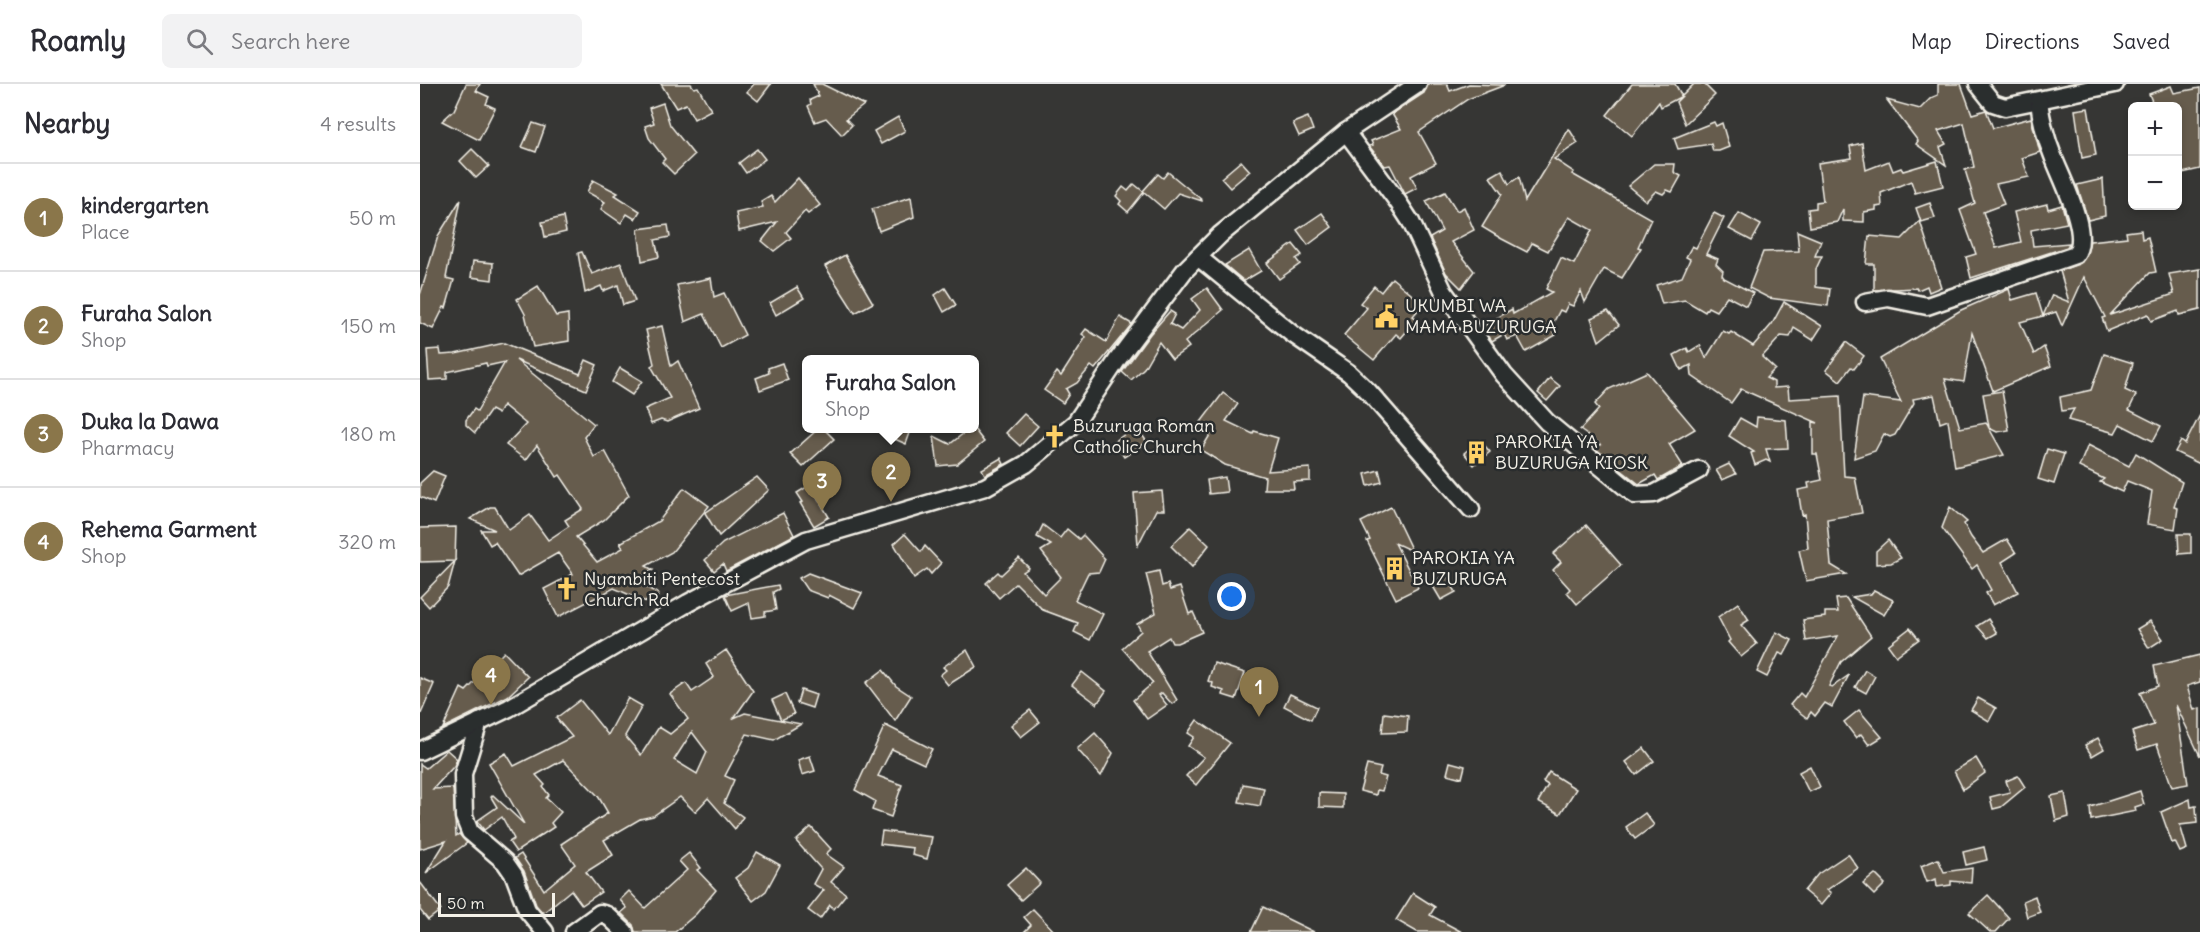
<!DOCTYPE html>
<html lang="en">
<head>
<meta charset="utf-8">
<style>
  :root { --surface:#fff; --page:#f2f2f3; --text:#2b2b33; --muted:#7c7c81; --line:#e1e1e2; --accent:#8a764a }
  body { margin:0; font-family:Delius,sans-serif; background:var(--page); color:var(--text) }
  .controls { position:absolute; right:18px; top:18px; display:grid; overflow:hidden; border-radius:9px; box-shadow:0 3px 9px #0003 }
  .controls button { width:54px; height:54px; display:grid; place-items:center; padding:0; border:0; border-bottom:2px solid var(--line); background:var(--surface); color:var(--text); font:30px sans-serif }
  .scale { position:absolute; left:18px; bottom:15px; width:117px; box-sizing:border-box; padding-left:6px; border:3px solid #f4f1e8; border-top:0; font-size:16px; line-height:21px; white-space:nowrap; color:#f4f1e8; -webkit-text-stroke:4px #2a2d2e; paint-order:stroke }
  .you { position:absolute; left:812px; top:513px; width:21px; height:21px; margin:-15px; border:4px solid #fff; border-radius:50%; background:#1a73e8; box-shadow:0 0 0 9px #1a73e833 }
  .badge { display:grid; place-items:center; width:39px; height:39px; border-radius:50%; background:var(--accent); color:#fff; font-size:20px; font-weight:700 }
  .pin { position:absolute; translate:-50% -50px; filter:drop-shadow(0 2px 3px #0008) }
  .pin::after { content:''; position:absolute; top:32px; width:21px; height:18px; background:inherit; clip-path:polygon(0 0,100% 0,50% 100%) }
  .popup { position:absolute; left:382px; top:271px; width:177px; height:78px; box-sizing:border-box; display:grid; place-content:center; border-radius:9px; background:var(--surface); filter:drop-shadow(0 2px 4px #0005); font-size:20px; white-space:nowrap; color:var(--muted) }
  .popup b { font-size:22px; color:var(--text) }
  .popup::after { content:''; position:absolute; left:50%; top:100%; margin-left:-12px; border:12px solid transparent; border-top-color:var(--surface) }
  .list { margin:0; padding:0; list-style:none }
  h2 { display:flex; justify-content:space-between; align-items:center; height:78px; margin:0; padding:0 24px; font-size:26px }
  h2 small { font-size:20px; font-weight:400; color:var(--muted) }
  .list li { display:grid; grid-template-columns:39px 1fr auto; gap:18px; align-items:center; box-sizing:border-box; height:108px; padding:0 24px; border-top:2px solid var(--line) }
  .list b { display:block; font-size:22px; white-space:nowrap }
  .list p { margin:0; font-size:20px; white-space:nowrap; color:var(--muted) }
  .list em { font-size:20px; font-style:normal; color:var(--muted) }
  .icon { flex:none; width:33px; height:33px; fill:none; stroke:currentColor; stroke-width:2; stroke-linecap:round; stroke-linejoin:round }
  .map { position:relative; flex:none; width:1780px; height:848px; overflow:hidden }
  header { display:flex; align-items:center; gap:36px; box-sizing:border-box; height:84px; padding:0 30px; background:var(--surface); border-bottom:2px solid var(--line) }
  header strong { font-size:28px }
  nav { display:flex; gap:33px; margin-inline-start:auto; font-size:21px }
  .search { width:420px; height:54px; background:var(--page); display:flex; align-items:center; gap:15px; box-sizing:border-box; padding:0 21px; border-radius:9px; color:var(--muted); font-size:22px }
  main { display:flex }
  aside { flex:1; background:var(--surface) }
  .map>svg:first-child { display:block }
  .building { fill:#665b4d; stroke:#f4f1e8; stroke-width:1.5; fill-rule:evenodd }
  .lines { fill:none; stroke-linecap:round; stroke-linejoin:round }
  .street-casing { stroke:#f4f1e8; stroke-width:21 }
  .street { stroke:#2a2d2e; stroke-width:16 }
  .labels { text-anchor:middle; stroke-width:5; stroke-linejoin:round; paint-order:stroke }
  .poi-label { font-size:18px; fill:#f4f1e8; stroke:#2a2d2e; text-anchor:start }
</style>
</head>
<body>
<header>
<strong>Roamly</strong>
<div class="search"><svg class="icon" aria-label="search" viewBox="0 0 24 24"><circle cx="10" cy="10" r="6"/><path d="M15 15l6 6"/></svg>Search here</div>
<nav><a>Map</a><a>Directions</a><a>Saved</a></nav>
</header>
<main>
<aside>
<h2>Nearby<small>4 results</small></h2>
<ul class="list">
<li><span class="badge">1</span><div><b>kindergarten</b><p>Place</p></div><em>50 m</em></li>
<li><span class="badge">2</span><div><b>Furaha Salon</b><p>Shop</p></div><em>150 m</em></li>
<li><span class="badge">3</span><div><b>Duka la Dawa</b><p>Pharmacy</p></div><em>180 m</em></li>
<li><span class="badge">4</span><div><b>Rehema Garment</b><p>Shop</p></div><em>320 m</em></li>
</ul>
</aside>
<div class="map">
<svg width="1780" height="848" viewBox="0 0 1780 848">
  <rect width="100%" height="100%" fill="#363634"/>
  <filter id="ink" filterUnits="userSpaceOnUse"><feTurbulence type="fractalNoise" baseFrequency=".0167" numOctaves="2"/><feDisplacementMap in="SourceGraphic" scale="12" xChannelSelector="R" yChannelSelector="G"/><feConvolveMatrix kernelMatrix="1 2 1 2 8 2 1 2 1" color-interpolation-filters="sRGB"/></filter>
  <g filter="url(#ink)">
    <g class="building">
      <path d="M46 0H60L56 7 69 13 66 20 75 24 59 56 22 37 34 26Z"/>
      <path d="M241 0H271L274 4 278 3 291 26 274 35 266 20 256 24Z"/>
      <path d="M334 0H351L338 17 327 8Z"/>
      <path d="M393 0H402L444 21 426 35 432 41 422 51 406 34 395 38 388 22 391 20 390 16 399 12Z"/>
      <path d="M1008 0H1027L1030 7 1049 0 1085 1 1048 15 999 48 1016 79 991 92 997 104 985 110 970 81 965 82 949 62 953 61 951 57 981 45 972 30 1004 9Z"/>
      <path d="M1212 0H1255L1262 12 1274 0H1284L1295 11 1265 40 1256 18 1262 12 1241 23 1239 18 1212 52 1187 31Z"/>
      <path d="M1518 0H1541L1552 30 1566 26 1573 44 1611 34 1620 68 1602 74 1609 93 1576 100 1584 120 1563 128 1576 164 1601 158 1594 128 1627 120 1628 125 1642 121 1647 139 1611 146 1613 162 1649 159 1647 163 1551 194 1546 173 1556 170 1540 126 1555 119 1545 86 1554 83 1544 39 1518 47 1526 60 1520 63 1526 81 1496 60 1498 57 1467 16 1500 25 1511 14 1518 11Z"/>
      <path d="M1751 2 1754 9 1780 4V85L1758 90V22H1734L1729 10Z"/>
      <path d="M243 19 250 41 274 71 254 90 242 78 245 75 229 54 225 42 234 39 229 24Z"/>
      <path d="M1668 24 1676 71 1662 74 1655 26Z"/>
      <path d="M478 33 485 47 461 60 454 47Z"/>
      <path d="M888 33 893 46 879 52 873 39Z"/>
      <path d="M1294 38 1296 42 1302 39 1309 63 1299 67H1293L1291 60 1258 65 1254 54Z"/>
      <path d="M113 39 125 43 116 68 102 63Z"/>
      <path d="M1149 45 1158 59 1134 75 1154 88 1152 90 1231 135 1218 163 1221 164 1202 194 1184 185 1165 218 1161 207 1153 222 1148 220 1144 228 1140 226 1131 243 1136 251 1106 268 1097 252 1087 256 1084 250 1072 257 1062 243 1092 225 1093 230 1132 208 1126 205 1141 174 1154 180 1172 146 1149 133 1128 167 1112 159 1107 168 1082 155 1062 143 1082 110 1070 93 1082 86 1089 100 1099 93 1105 117Z"/>
      <path d="M1442 59 1446 86 1469 77 1473 87 1481 84 1483 87 1517 77 1523 102 1495 109 1491 97 1461 109 1462 122 1456 123V126L1444 128V138L1423 137V125L1417 138 1390 143 1388 125 1396 124V118L1403 117 1398 79 1432 74 1430 62Z"/>
      <path d="M52 65 69 82 56 94 40 77Z"/>
      <path d="M337 65 345 75 326 89 319 79Z"/>
      <path d="M821 77 830 87 810 104 801 94Z"/>
      <path d="M1234 80H1255L1254 88 1261 92 1252 108 1247 106 1243 110 1236 107 1226 117 1208 102Z"/>
      <path d="M748 88 782 116V117L758 109 744 125 723 107 738 90 743 94Z"/>
      <path d="M378 94 400 121 388 130 385 127 366 148 371 154 354 167 342 157 357 138 319 147 316 129 343 123 341 118 351 112 355 118Z"/>
      <path d="M1683 95 1685 132 1668 136 1657 101Z"/>
      <path d="M173 96 198 109 195 111 220 127 215 135 207 130 201 139 181 125 185 118 167 108Z"/>
      <path d="M714 100 724 108 708 128 699 120 701 117 696 112 703 103 708 107Z"/>
      <path d="M1025 108 1037 127 1044 123 1054 146 1031 158 1054 187 1041 204 1026 189 1010 154 1022 147 1006 117Z"/>
      <path d="M491 113 494 133 459 147 452 125Z"/>
      <path d="M41 115 26 194 34 196 26 224 24 223 13 245 0 239V211L18 152Z"/>
      <path d="M1510 119 1515 134 1501 138 1496 124Z"/>
      <path d="M902 129 912 143 888 161 877 146Z"/>
      <path d="M1294 129 1304 134 1286 170 1298 175 1296 180 1303 187 1302 191 1304 194 1333 209 1326 222 1307 212 1296 227 1288 223 1285 228 1265 216 1242 220 1236 201 1262 193 1270 175 1266 173 1272 162 1276 164Z"/>
      <path d="M1319 129 1341 141 1332 157 1309 145Z"/>
      <path d="M143 133 146 148 125 153 122 138Z"/>
      <path d="M1500 137 1521 203 1509 208 1507 202 1498 206 1497 204 1454 206V180H1446L1449 152 1482 155Z"/>
      <path d="M248 141 250 153 235 156 239 173 222 177 218 145Z"/>
      <path d="M1721 146 1722 155 1728 153 1736 188 1730 189 1690 231 1754 210 1749 190 1780 185V226L1759 231 1758 227 1731 237 1728 230 1687 247 1682 234 1685 233 1664 193 1642 242 1636 228 1623 232 1632 211 1649 218 1640 187 1662 178 1670 157 1707 153 1706 148Z"/>
      <path d="M1377 147 1401 157 1395 172H1402L1396 185V203L1410 205 1408 222 1349 214 1329 204 1343 168 1379 167Z"/>
      <path d="M873 160 882 171 876 175 880 180 859 195 847 179Z"/>
      <path d="M829 166 841 187 824 197 805 181Z"/>
      <path d="M162 168 172 190 201 179 215 217 203 221 198 201 183 207 181 202 165 209 158 169Z"/>
      <path d="M425 171 453 219 435 229 405 182Z"/>
      <path d="M53 177 73 179 72 196 51 193Z"/>
      <path d="M291 194 294 213 304 209 325 251 301 264 284 230 265 238 257 201Z"/>
      <path d="M972 194 1003 220 993 232 997 235 981 254 976 250 954 276 924 251 947 224 940 219 954 202 961 208Z"/>
      <path d="M118 202 136 232 148 230 149 257 113 263 105 230 97 215Z"/>
      <path d="M377 203 384 214 356 231 350 219Z"/>
      <path d="M525 204 536 221 524 228 515 211Z"/>
      <path d="M787 204 803 226 765 258 769 263 752 275 739 258 724 284 711 296 702 288 730 250 750 227 755 230 750 240 761 246 780 226 772 215Z"/>
      <path d="M1589 205 1592 216 1616 209 1623 232 1600 238 1614 270 1624 263 1631 282 1573 307 1552 249 1544 298 1525 295 1540 344 1566 339 1569 343 1563 310 1582 307 1589 346 1577 348 1569 344 1584 371 1535 383 1528 336 1520 339 1514 311 1493 315 1494 319 1475 351 1470 353 1464 350 1455 367 1434 374 1443 313 1481 318 1460 275 1541 226Z"/>
      <path d="M1364 218 1402 242 1393 256 1374 244 1370 253 1361 252 1342 273 1355 285 1346 294 1354 298V304L1368 303 1369 315 1420 312 1424 392 1435 393 1442 429 1407 435 1411 481 1426 490 1386 497 1379 466 1388 464 1385 430 1382 431 1378 406 1389 404 1388 399 1402 396 1397 370H1393V338L1398 339 1321 305 1311 319 1272 292 1271 281 1261 286 1254 271 1267 264 1269 268 1280 261 1286 274 1303 247 1309 250 1311 248 1333 262 1352 240Z"/>
      <path d="M1188 227 1199 241 1179 257 1171 234Z"/>
      <path d="M700 233 712 240 675 285 671 282 657 299 646 305 649 310 643 319 624 306 637 288 641 292 666 253 662 250 666 245 686 258Z"/>
      <path d="M242 242 251 282 258 277 279 324 247 338 241 336 231 340 225 325 250 314 231 282 234 280 226 246Z"/>
      <path d="M1426 258 1444 272 1434 285 1431 283 1420 297 1406 286Z"/>
      <path d="M84 259 160 290 166 276 177 281 166 306 96 276 174 340 164 353 174 373 185 367 209 411 184 436 156 453 177 478 203 464 200 459 239 437 264 404 289 422 252 468 226 482 233 486 214 497 239 510 233 521 194 504 138 533 124 505 153 490 138 469 98 492 75 458 70 461 61 446H75L50 435 70 423H75L89 446 110 431 128 456 149 442 145 436 163 425 140 391 137 393 117 361 106 376 86 361 106 340 83 321 78 330 71 326 55 349 46 341V336L54 325 57 327 85 278 67 282 66 279 27 288V295L9 296 7 266 20 265 21 271 35 270Z"/>
      <path d="M1684 270 1713 279 1705 306 1716 311 1709 326 1741 342 1733 357 1700 340 1695 349 1648 336 1654 325 1642 327 1640 313 1671 306Z"/>
      <path d="M362 279 368 296 340 306 336 294 349 289 348 284Z"/>
      <path d="M200 284 222 297 212 311 192 298Z"/>
      <path d="M1227 288 1275 345 1249 360 1263 382 1238 396 1235 391 1219 400 1200 385 1191 372 1187 374 1175 364 1181 361 1160 346 1179 325 1175 320 1189 305Z"/>
      <path d="M1130 294 1140 302 1127 317 1118 309Z"/>
      <path d="M803 309 818 320 806 337 833 350 834 347 858 354 848 387 890 384V397L873 398 874 405H844L845 393 805 381 781 366 793 346 781 338Z"/>
      <path d="M604 330 618 342 600 362 586 349Z"/>
      <path d="M1780 331V380L1755 368 1761 357 1765 360Z"/>
      <path d="M1337 333 1366 336 1368 364 1346 365 1350 378 1346 376 1335 381 1331 369 1334 368 1309 352 1320 334 1336 343Z"/>
      <path d="M716 342 727 358 704 373 694 358Z"/>
      <path d="M398 345H404L414 355 383 383 370 370Z"/>
      <path d="M452 345H481L490 349 486 360Z"/>
      <path d="M549 345H554L564 358 537 380 518 382 514 352 530 360Z"/>
      <path d="M1060 356 1070 368 1054 381 1044 369Z"/>
      <path d="M1668 361 1709 382 1716 369 1762 398 1754 423 1758 424 1755 445 1727 440 1732 407 1707 397 1702 408 1680 398 1684 395 1659 383Z"/>
      <path d="M1627 365 1644 370 1634 400 1618 395Z"/>
      <path d="M581 374 584 380 565 391 562 385Z"/>
      <path d="M1309 380 1316 390 1302 396 1296 386Z"/>
      <path d="M959 386 962 398 948 402 945 390Z"/>
      <path d="M13 387 25 392 14 419 0 413V399Z"/>
      <path d="M337 393 349 406 299 452 285 429Z"/>
      <path d="M805 393 807 408 789 410 787 396Z"/>
      <path d="M390 401 409 433 394 442 380 419 383 418 377 409Z"/>
      <path d="M742 407 744 426H736L718 461 714 409Z"/>
      <path d="M971 423 992 467 975 459 998 504 976 515 947 457 950 456 941 438Z"/>
      <path d="M1530 423 1547 438 1544 440 1551 453 1563 469 1587 455 1596 469 1582 478 1598 508 1573 521 1566 509 1571 506 1557 481 1552 485 1522 444Z"/>
      <path d="M363 429 374 451 306 487 303 480 294 487 285 476 303 459Z"/>
      <path d="M623 441 640 454 647 445 659 455 663 451 685 475 679 488 668 489 655 516 683 530 670 556 654 548 658 539 623 526 596 499 579 514 566 499 578 488 581 491 599 474 609 484 603 488 624 510 641 493 621 467 631 461 617 453Z"/>
      <path d="M1166 441 1201 481 1157 520 1147 508 1150 505 1133 486 1141 478 1133 470Z"/>
      <path d="M36 443 35 477 0 478V444Z"/>
      <path d="M770 443 789 461 772 483 751 462Z"/>
      <path d="M485 450 501 468 505 462 521 479 511 490 507 485 494 494 474 460Z"/>
      <path d="M1758 450H1771V469L1759 470Z"/>
      <path d="M1468 456 1481 474 1471 479 1456 480V467Z"/>
      <path d="M35 477 28 503 9 523 0 513Z"/>
      <path d="M739 487 742 502 748 500 750 506 760 503 769 530 773 528 782 548 757 559H752L749 553 727 567 757 616 752 620 742 609 739 611 747 621 727 635 713 616 733 599 702 564 721 547 717 540 736 529 726 490Z"/>
      <path d="M388 489 442 509 434 524 409 511 408 514 387 506 379 494Z"/>
      <path d="M1026 491 1036 508 1021 516 1011 499Z"/>
      <path d="M358 501 359 505 353 508 356 526 345 528V532L332 534 329 519 312 527 305 511Z"/>
      <path d="M1454 506 1473 516 1464 531 1432 513 1451 510Z"/>
      <path d="M1426 514 1451 552 1421 578 1409 602 1412 603 1429 591 1412 623 1405 619 1395 632 1391 628 1387 634 1370 621 1380 609 1384 613 1418 552 1386 557 1383 536 1405 533V528H1418L1416 515Z"/>
      <path d="M1318 519 1329 536 1321 541 1337 560 1321 573 1308 558 1310 556 1298 533Z"/>
      <path d="M1568 535 1577 549 1568 554 1557 542Z"/>
      <path d="M1730 537 1743 555 1729 564 1717 545Z"/>
      <path d="M1490 544 1499 555 1476 572 1468 561Z"/>
      <path d="M1356 548 1372 556 1364 571 1359 569 1347 593 1337 588Z"/>
      <path d="M306 566 333 607 314 634 325 629 381 640 354 656 327 650 305 692 314 696 304 719 323 733 315 745 288 714 275 728 260 713 233 732 220 735 184 756 193 771 166 788 181 808 162 821 151 806 123 829 116 821 104 787 95 774 101 770 124 806 155 780 141 760 188 729 178 712 143 676 116 691 125 701 123 703 129 711 126 714 141 728 131 739 134 743 96 768 89 758 94 755 82 733 64 746 57 737 77 723 71 713 73 711 104 740 69 679 86 669 94 682 152 653 136 634 160 616 188 651 208 614 222 622 205 652 221 671 239 643 250 650 268 635 250 610 266 599 272 608 294 593 286 580ZM272 648 287 668 277 690 254 676Z"/>
      <path d="M547 566 556 583 528 601 520 591 526 586 523 583Z"/>
      <path d="M84 568 108 593 88 612 23 644 41 604 46 607Z"/>
      <path d="M1780 571V598L1767 602 1774 626 1780 624V672L1756 621 1768 700 1752 703 1737 660 1718 666 1712 648 1734 641 1720 609 1738 602 1734 582Z"/>
      <path d="M794 579 825 589 816 615 803 611 804 607 792 603 793 599 788 597Z"/>
      <path d="M463 586 476 602 491 612 475 637 446 599Z"/>
      <path d="M1445 586 1455 592 1446 609 1435 603Z"/>
      <path d="M662 588 686 607 677 620 652 601Z"/>
      <path d="M0 594 14 600 0 632Z"/>
      <path d="M381 606 396 611 392 624 377 619Z"/>
      <path d="M365 610 374 630 361 636 352 616Z"/>
      <path d="M870 610 897 623 891 636 864 622Z"/>
      <path d="M1558 614 1576 624 1569 637 1551 626Z"/>
      <path d="M610 626 620 638 601 653 591 641Z"/>
      <path d="M1439 626 1462 653 1449 661 1441 650 1436 654 1424 638Z"/>
      <path d="M964 629 988 632 987 648 962 649Z"/>
      <path d="M777 636 810 659 776 701 766 692 784 673 768 662 774 653 768 649Z"/>
      <path d="M465 641 512 665 504 680 472 665 458 692 482 701 471 733 452 726 455 717 435 706Z"/>
      <path d="M675 649 693 669 681 692 657 665Z"/>
      <path d="M1678 654 1684 665 1672 672 1665 661Z"/>
      <path d="M1224 664 1234 677 1216 691 1206 678Z"/>
      <path d="M27 666 37 675 34 682 13 705 33 704 36 752 39 750 47 759 6 789 26 757 0 765V680L6 684Z"/>
      <path d="M390 672 395 687 382 691 378 676Z"/>
      <path d="M1556 674 1565 689 1543 705 1534 687Z"/>
      <path d="M1030 678 1045 682 1042 694 1027 690Z"/>
      <path d="M947 681 961 684 959 691 966 693 962 707 957 706 956 711 940 707Z"/>
      <path d="M1390 682 1400 703 1389 708 1379 688Z"/>
      <path d="M1129 688 1156 705 1140 730 1118 718 1128 701 1123 698Z"/>
      <path d="M1598 692 1605 703 1581 723 1573 725 1570 713 1590 708 1586 697Z"/>
      <path d="M823 700 844 704 840 722 819 718Z"/>
      <path d="M1720 707 1724 720 1715 723 1716 727 1671 736 1670 723Z"/>
      <path d="M899 709 923 710V724L899 723Z"/>
      <path d="M1645 709 1649 733 1636 737 1631 712Z"/>
      <path d="M1770 715 1771 723 1776 722 1777 739 1760 741 1767 765 1760 768 1755 758 1752 759 1741 728Z"/>
      <path d="M1225 729 1234 741 1215 755 1206 743Z"/>
      <path d="M391 743 411 765 406 770 424 783 411 798 426 810 414 825 410 821 400 835 388 826 404 806 393 800 401 785 376 757Z"/>
      <path d="M462 747 512 753 507 775 492 771 493 764 460 760Z"/>
      <path d="M1564 763 1567 776 1546 781 1543 768Z"/>
      <path d="M337 768 360 781 346 807 333 817 315 794 328 784Z"/>
      <path d="M269 769 281 784 277 786 296 806 276 830 255 848H215L213 841 201 829 207 824 200 816 209 807 225 824 267 786 259 777Z"/>
      <path d="M1428 770 1438 784 1407 806 1411 809 1401 821 1384 807 1398 790Z"/>
      <path d="M1518 775 1524 788 1552 784 1551 799 1531 797V801L1517 803 1516 795 1507 798 1501 782Z"/>
      <path d="M606 784 620 799 601 816 587 801Z"/>
      <path d="M1455 790 1465 800 1454 811 1443 800Z"/>
      <path d="M0 798 21 826 8 836 0 826Z"/>
      <path d="M993 809 1015 823 1010 831 1042 848H997L976 836Z"/>
      <path d="M1568 811 1589 834 1576 848H1570L1549 829Z"/>
      <path d="M1615 812 1620 828 1607 833 1603 817Z"/>
      <path d="M843 823 894 848H831Z"/>
      <path d="M613 825 635 848H604L611 841 604 833Z"/>
    </g>
    <g class="lines">
      <defs>
        <g id="street">
          <path d="M1558 0 1573 19 1585 23 1695 0"/>
          <path d="M926 48 978 118 991 138 1024 208 1084 291 1127 338 1215 411 1234 410 1279 386"/>
          <path d="M778 173 871 249 929 289 948 307 1051 425"/>
          <path d="M1445 218 1468 214 1507 222 1655 171C1672 151 1641 94 1633 72 1626 55 1621 35 1619 17"/>
          <path d="M59 638 43 690 44 733 50 748 85 778 94 791 107 826 125 848"/>
          <path d="M0 667 89 624 268 519 386 456 565 403 606 380 656 338 698 275 765 186 800 151 926 48 998 0"/>
          <path d="M154 848 180 829 187 831 205 848"/>
        </g>
      </defs>
      <use href="#street" class="street-casing"/>
      <use href="#street" class="street"/>
    </g>
  </g>
  <defs>
    <symbol id="civic-bare" viewBox="-9 -9 18 18"><path d="M-.6-6.5H3V-4.5H.6V-3L4-1V1h2V6H-6V1h2V-1L-.6-3ZM-1.2 2.5V6h2.4V2.5Z" fill="#ffd166" stroke="#2a2d2e" stroke-width="2.5" paint-order="stroke"/></symbol>
    <symbol id="church-bare" viewBox="-9 -9 18 18"><path d="M-1.2-6h2.4v3.5h3.3v2.4h-3.3V6h-2.4V-.1h-3.3v-2.4h3.3Z" fill="#ffd166" stroke="#2a2d2e" stroke-width="2.5" paint-order="stroke"/></symbol>
    <symbol id="building-bare" viewBox="-9 -9 18 18"><path d="M-4-6H4V6H1V3H-1V6H-4ZM-2.5-4.3h1.7v1.8h-1.7ZM.8-4.3h1.7v1.8H.8ZM-2.5-1h1.7V.8h-1.7ZM.8-1h1.7V.8H.8Z" fill="#ffd166" stroke="#2a2d2e" stroke-width="2.5" paint-order="stroke"/></symbol>
  </defs>
  <g fill-rule="evenodd">
    <use href="#civic-bare" x="950" y="216" width="33" height="33"/>
    <use href="#church-bare" x="618" y="336" width="33" height="33"/>
    <use href="#building-bare" x="1040" y="352" width="33" height="33"/>
    <use href="#building-bare" x="958" y="468" width="33" height="33"/>
    <use href="#church-bare" x="130" y="488" width="33" height="33"/>
  </g>
  <g class="labels">
    <g class="poi-label">
      <text x="985" y="228">UKUMBI WA<tspan x="985" dy="21">MAMA BUZURUGA</tspan></text>
      <text x="653" y="348">Buzuruga Roman<tspan x="653" dy="21">Catholic Church</tspan></text>
      <text x="1075" y="364">PAROKIA YA<tspan x="1075" dy="21">BUZURUGA KIOSK</tspan></text>
      <text x="992" y="480">PAROKIA YA<tspan x="992" dy="21">BUZURUGA</tspan></text>
      <text x="164" y="501">Nyambiti Pentecost<tspan x="164" dy="21">Church Rd</tspan></text>
    </g>
  </g>
</svg>
<div class="controls">
<button>+</button>
<button>−</button>
</div>
<div class="scale">50 m</div>
<div class="you"></div>
<div class="pin badge" style="left:839px;top:633px">1</div>
<div class="pin badge" style="left:471px;top:418px">2</div>
<div class="popup"><b>Furaha Salon</b>Shop</div>
<div class="pin badge" style="left:402px;top:427px">3</div>
<div class="pin badge" style="left:71px;top:621px">4</div>
</div>
</main>
</body>
</html>
